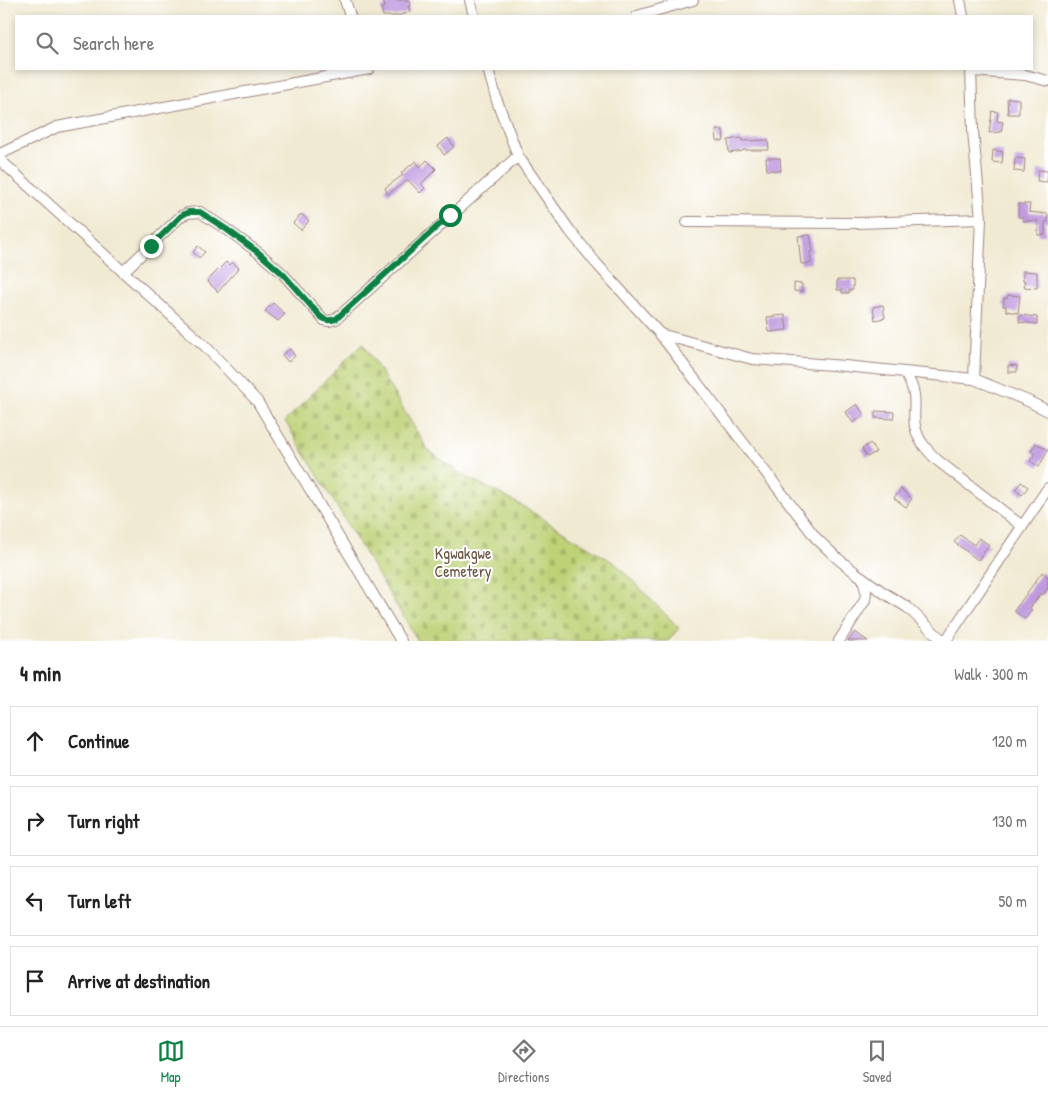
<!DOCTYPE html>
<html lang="en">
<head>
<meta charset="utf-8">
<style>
  :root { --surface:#fff; --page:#f2f2f2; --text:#222; --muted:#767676; --line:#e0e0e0; --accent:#0b8043 }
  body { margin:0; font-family:"Patrick Hand",sans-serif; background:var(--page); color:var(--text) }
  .stop { position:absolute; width:15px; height:15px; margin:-11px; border:4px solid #0b8043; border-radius:50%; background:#fff }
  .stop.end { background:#0b8043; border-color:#fff; box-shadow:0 1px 5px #0008 }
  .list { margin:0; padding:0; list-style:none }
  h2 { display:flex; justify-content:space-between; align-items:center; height:65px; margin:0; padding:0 20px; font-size:21px }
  h2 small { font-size:16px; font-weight:400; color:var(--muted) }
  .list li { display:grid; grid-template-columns:32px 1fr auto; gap:15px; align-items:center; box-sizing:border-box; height:70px; margin:0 10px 10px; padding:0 10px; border:1px solid var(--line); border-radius:0px }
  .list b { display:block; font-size:19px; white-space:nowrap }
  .list em { font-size:16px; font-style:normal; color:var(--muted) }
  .icon { flex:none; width:28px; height:28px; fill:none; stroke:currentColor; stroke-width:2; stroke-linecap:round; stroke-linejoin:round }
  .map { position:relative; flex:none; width:1048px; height:641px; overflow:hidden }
  .search { position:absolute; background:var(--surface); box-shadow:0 2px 8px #0003; left:15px; right:15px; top:15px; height:55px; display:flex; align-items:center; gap:12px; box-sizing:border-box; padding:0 18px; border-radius:0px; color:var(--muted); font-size:19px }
  .sheet { height:385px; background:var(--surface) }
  nav { display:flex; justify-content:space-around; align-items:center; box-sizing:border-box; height:70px; border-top:1px solid var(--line); background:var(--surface); font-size:14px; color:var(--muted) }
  nav a { display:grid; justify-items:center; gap:2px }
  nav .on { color:var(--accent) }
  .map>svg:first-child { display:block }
  .cemetery { fill:url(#cemetery-stones); stroke:#847850 }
  .building { fill:#bf9ae0 }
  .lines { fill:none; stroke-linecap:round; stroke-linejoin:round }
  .minor-casing { stroke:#9e847f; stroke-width:12 }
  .minor { stroke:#fff; stroke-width:10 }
  .route { stroke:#0b8043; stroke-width:6 }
  .labels { text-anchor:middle; stroke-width:4; stroke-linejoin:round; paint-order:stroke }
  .park-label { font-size:16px; fill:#6c5542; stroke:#fff }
</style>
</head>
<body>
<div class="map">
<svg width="1048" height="641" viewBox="0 0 1048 641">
  <defs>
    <pattern id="cemetery-stones" width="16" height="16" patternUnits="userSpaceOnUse" patternTransform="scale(1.25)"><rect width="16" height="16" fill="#bdd276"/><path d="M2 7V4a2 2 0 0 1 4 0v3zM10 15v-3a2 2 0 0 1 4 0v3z" fill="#a4b466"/></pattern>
  </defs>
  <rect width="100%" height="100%" fill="#fff"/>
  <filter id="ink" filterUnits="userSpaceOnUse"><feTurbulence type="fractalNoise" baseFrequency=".02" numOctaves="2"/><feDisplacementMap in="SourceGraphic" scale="10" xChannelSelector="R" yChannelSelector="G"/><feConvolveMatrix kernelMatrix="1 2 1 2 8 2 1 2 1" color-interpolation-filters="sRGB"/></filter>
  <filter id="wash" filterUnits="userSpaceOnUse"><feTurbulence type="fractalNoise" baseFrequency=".0096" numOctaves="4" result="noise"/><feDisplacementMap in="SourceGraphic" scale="20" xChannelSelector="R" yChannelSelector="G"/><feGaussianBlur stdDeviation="1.12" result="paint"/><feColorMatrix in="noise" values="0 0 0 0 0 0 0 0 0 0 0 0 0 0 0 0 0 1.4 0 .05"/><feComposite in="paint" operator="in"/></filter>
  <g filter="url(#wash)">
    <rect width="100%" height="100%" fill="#f1ead3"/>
    <path class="cemetery" d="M363 343 428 450 458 472 519 504 616 564 679 628 668 641H418L285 421Z"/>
    <g id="blocks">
      <g class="building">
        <path d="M383 0H409L411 6H408L410 12 397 16H383L381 8 385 7Z"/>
        <path d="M1007 98 1019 99V114H1008Z"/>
        <path d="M992 111 998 112 997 121 1003 122 1001 132 989 133Z"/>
        <path d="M716 130H723L724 141H717Z"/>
        <path d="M448 138 454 147 444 155 438 146Z"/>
        <path d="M741 138 742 141 768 140 769 150H743V151L729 153 728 140Z"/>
        <path d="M993 150 1003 152 1002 163 992 162Z"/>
        <path d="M766 158H780L781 171 767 170Z"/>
        <path d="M1015 158 1025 159 1024 172 1014 171Z"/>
        <path d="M427 160 436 169 421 184 425 188 420 193 408 180 388 194 385 188 403 175 401 173 416 161 420 167Z"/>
        <path d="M1038 170 1048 171 1047 182 1037 181Z"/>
        <path d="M1018 204H1030L1029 212 1048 214V222H1045V235H1038V221H1023V217H1018Z"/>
        <path d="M301 214 309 221 301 230 293 223Z"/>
        <path d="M810 235 813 252H810L811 263 801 264 798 236Z"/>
        <path d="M198 246 205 252 199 258 193 252Z"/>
        <path d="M226 262 229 265 232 262 239 268 218 292 207 281Z"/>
        <path d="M1023 271 1037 272V288L1024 287 1025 281H1023Z"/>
        <path d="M837 280H853V290H849V293H842V290H837Z"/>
        <path d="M794 283 802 284V292L794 291Z"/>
        <path d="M1008 295 1020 296 1018 313 1006 311V306H1003L1004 298H1007Z"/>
        <path d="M273 303 285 314 278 321 265 311Z"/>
        <path d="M883 305 885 318 875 320 873 307Z"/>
        <path d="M785 315 787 330 769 332 767 317Z"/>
        <path d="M1020 315 1037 317V324L1019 322Z"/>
        <path d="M290 349 295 356 288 362 282 355Z"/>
        <path d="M1008 365 1017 366V372H1008Z"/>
        <path d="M857 404 864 415 853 423 846 412Z"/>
        <path d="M875 411 894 412 893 419 875 418Z"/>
        <path d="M870 443 876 452 867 457 862 449Z"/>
        <path d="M1036 443 1048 450 1039 467 1030 461 1035 454 1031 451Z"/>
        <path d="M1021 482 1028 487 1022 495 1015 490Z"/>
        <path d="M901 489 912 499 906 507 894 498Z"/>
        <path d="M960 535 974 545 979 538 989 545 978 560 954 542Z"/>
        <path d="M1042 572 1048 577V588L1043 595 1041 593 1030 608 1032 610 1025 619 1014 611Z"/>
        <path d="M855 632 868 641H848Z"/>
      </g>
    </g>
  </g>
  <g filter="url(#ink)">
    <use href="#blocks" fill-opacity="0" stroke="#9e847f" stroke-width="1"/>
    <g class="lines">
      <defs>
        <g id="minor">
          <path d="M345 0 350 16"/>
          <path d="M470 0 474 16"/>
          <path d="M960 0 963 16"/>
          <path d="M637 16 693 0"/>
          <path d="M971 69 973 131 981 219 974 379"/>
          <path d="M972 71 1025 75 1048 81"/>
          <path d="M0 154 57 127 369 69"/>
          <path d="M518 156 570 231 596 263 660 334 816 538 837 558 856 573 884 593 907 607 941 639H947L1048 488"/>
          <path d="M0 160 205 346 257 401 401 641"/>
          <path d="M687 222 857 223 981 219"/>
          <path d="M123 272 181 216 188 213 200 212 226 229 259 253 283 274 324 320 329 321 336 319 518 156 497 101 488 69"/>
          <path d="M660 334 752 359 845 366 974 379 1028 401 1048 411"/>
          <path d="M904 372C909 380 913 386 914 395 916 407 912 418 916 430 919 442 928 451 937 460L1022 526"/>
          <path d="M839 641 865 600 866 592 863 578"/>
        </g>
      </defs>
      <use href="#minor" class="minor-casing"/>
      <use href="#minor" class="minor"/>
    </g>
  </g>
  <g class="lines" filter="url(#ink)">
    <path class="route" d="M151 246 181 216 188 212H200L226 229 259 253 283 274 319 315C325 321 329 321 336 319L450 215"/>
  </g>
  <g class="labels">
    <g class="park-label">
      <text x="463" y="559">Kgwakgwe<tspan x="463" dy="18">Cemetery</tspan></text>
    </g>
  </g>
</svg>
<div class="stop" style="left:450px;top:215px"></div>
<div class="stop end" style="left:151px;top:246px"></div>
<div class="search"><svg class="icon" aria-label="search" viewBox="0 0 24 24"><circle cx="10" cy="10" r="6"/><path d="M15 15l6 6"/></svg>Search here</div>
</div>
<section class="sheet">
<h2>4 min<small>Walk · 300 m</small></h2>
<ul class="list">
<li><svg class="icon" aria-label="ahead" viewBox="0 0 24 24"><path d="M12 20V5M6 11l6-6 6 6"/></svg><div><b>Continue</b></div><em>120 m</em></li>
<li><svg class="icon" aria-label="right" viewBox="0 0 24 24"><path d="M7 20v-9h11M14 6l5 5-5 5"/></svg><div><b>Turn right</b></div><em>130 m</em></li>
<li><svg class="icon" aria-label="left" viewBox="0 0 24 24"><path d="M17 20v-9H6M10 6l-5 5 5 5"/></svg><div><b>Turn left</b></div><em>50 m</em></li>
<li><svg class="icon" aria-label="arrive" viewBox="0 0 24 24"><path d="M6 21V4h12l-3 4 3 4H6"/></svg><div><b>Arrive at destination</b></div></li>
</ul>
</section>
<nav>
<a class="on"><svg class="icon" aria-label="map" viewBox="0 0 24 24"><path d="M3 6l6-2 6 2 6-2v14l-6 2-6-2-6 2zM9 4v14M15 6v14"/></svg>Map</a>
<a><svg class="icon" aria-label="directions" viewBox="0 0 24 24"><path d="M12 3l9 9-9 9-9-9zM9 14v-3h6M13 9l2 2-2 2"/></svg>Directions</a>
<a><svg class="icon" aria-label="saved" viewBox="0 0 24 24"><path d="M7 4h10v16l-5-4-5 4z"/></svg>Saved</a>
</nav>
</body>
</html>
